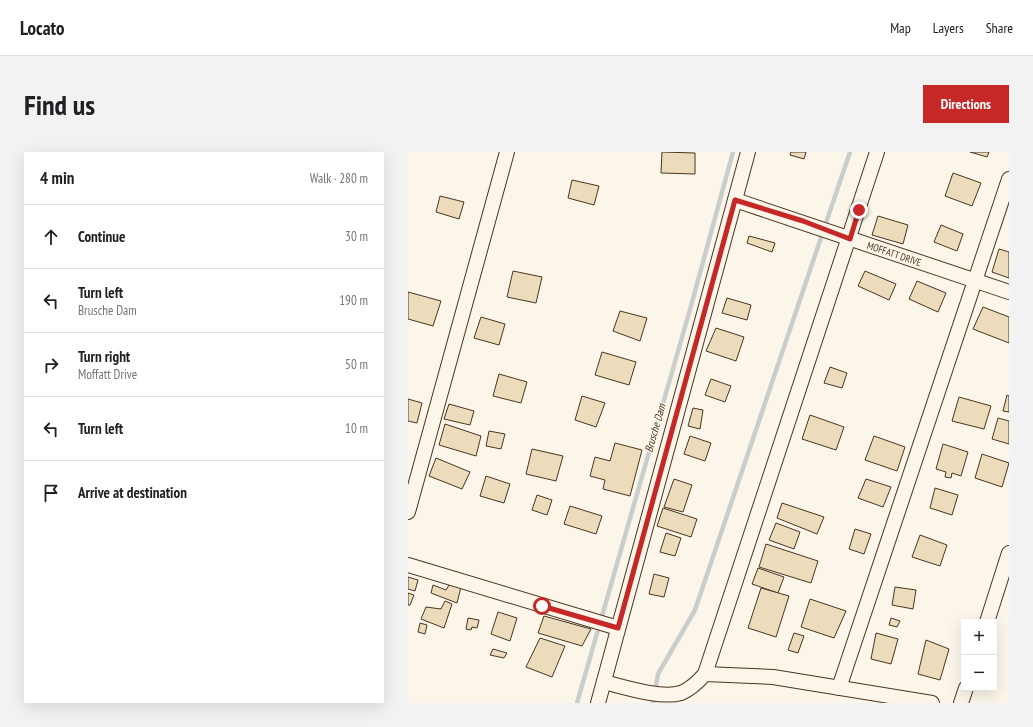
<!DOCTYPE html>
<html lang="en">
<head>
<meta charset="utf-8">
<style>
  :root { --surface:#fff; --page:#f2f2f2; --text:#202124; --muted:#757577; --line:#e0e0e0; --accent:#c62828 }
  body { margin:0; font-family:"PT Sans Narrow",sans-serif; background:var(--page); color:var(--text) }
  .controls { position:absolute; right:12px; bottom:12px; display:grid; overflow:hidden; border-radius:0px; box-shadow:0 4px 16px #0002 }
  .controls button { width:36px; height:36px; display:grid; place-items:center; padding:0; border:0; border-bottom:1px solid var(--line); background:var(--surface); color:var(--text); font:20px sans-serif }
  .stop { position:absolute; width:12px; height:12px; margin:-9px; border:3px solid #c62828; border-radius:50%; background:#fff }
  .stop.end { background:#c62828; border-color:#fff; box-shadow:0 1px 4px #0008 }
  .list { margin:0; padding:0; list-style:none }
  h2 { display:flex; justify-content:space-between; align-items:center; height:52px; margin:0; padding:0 16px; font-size:17px }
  h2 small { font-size:13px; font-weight:400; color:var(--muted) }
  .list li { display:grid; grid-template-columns:26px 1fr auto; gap:12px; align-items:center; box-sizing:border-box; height:64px; padding:0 16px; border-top:1px solid var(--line) }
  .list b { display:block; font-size:15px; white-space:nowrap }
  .list p { margin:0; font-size:13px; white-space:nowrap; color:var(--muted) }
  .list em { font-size:13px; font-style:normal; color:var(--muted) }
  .icon { flex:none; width:22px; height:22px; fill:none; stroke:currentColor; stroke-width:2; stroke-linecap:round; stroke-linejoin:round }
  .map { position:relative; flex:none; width:601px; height:551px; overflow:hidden; border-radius:0px }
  header { display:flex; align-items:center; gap:24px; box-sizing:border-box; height:56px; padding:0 20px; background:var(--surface); border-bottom:1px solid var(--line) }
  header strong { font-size:19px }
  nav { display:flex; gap:22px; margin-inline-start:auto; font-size:14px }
  .intro { display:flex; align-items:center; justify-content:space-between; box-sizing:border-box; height:96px; padding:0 24px }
  h1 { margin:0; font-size:28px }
  .button { padding:10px 18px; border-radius:0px; background:var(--accent); color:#fff; font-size:14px; font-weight:700 }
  main { display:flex; gap:24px; padding:0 24px }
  aside { flex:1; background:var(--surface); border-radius:0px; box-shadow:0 4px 16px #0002 }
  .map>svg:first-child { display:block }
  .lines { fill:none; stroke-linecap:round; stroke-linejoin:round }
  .stream { stroke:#c9cecd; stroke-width:4.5 }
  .building { fill:#ecdcbc; stroke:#4a3520 }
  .minor-casing { stroke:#4a3520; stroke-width:16 }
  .minor { stroke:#fbf6e9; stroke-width:14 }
  .route { stroke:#c62828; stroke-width:5 }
  .labels { text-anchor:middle; stroke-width:3; stroke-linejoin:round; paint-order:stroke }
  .street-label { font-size:10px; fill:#4a3520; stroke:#fbf6e9 }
  .water-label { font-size:11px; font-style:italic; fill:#4a3520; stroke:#fbf6e9 }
</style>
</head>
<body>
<header>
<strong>Locato</strong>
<nav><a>Map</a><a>Layers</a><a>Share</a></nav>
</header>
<div class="intro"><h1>Find us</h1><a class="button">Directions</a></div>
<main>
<aside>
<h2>4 min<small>Walk · 280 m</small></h2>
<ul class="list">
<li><svg class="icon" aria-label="ahead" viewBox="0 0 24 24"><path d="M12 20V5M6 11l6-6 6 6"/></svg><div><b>Continue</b></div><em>30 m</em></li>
<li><svg class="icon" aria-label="left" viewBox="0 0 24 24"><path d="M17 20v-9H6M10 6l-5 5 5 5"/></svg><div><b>Turn left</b><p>Brusche Dam</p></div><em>190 m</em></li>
<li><svg class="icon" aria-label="right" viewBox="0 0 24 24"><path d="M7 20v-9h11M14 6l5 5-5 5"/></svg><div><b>Turn right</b><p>Moffatt Drive</p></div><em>50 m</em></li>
<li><svg class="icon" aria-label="left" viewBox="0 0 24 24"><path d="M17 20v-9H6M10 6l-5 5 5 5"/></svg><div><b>Turn left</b></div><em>10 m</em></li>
<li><svg class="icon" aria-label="arrive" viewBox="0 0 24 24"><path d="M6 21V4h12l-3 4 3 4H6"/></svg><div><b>Arrive at destination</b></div></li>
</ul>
</aside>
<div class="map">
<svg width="601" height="551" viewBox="0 0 601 551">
  <rect width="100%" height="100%" fill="#fbf6e9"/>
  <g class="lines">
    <g class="stream">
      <path d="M169 551 283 154 325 0"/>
      <path d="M245 551 250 522 287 458 442 0"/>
    </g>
  </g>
  <g class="building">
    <path d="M254 0 287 1V22L253 21Z"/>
    <path d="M383 0H398L396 7 382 3Z"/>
    <path d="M562 0H581L579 5Z"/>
    <path d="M545 21 573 31 564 54 537 44Z"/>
    <path d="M164 28 191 34 186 53 160 46Z"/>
    <path d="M32 44 56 50 51 67 28 60Z"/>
    <path d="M470 64 500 73 495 92 464 83Z"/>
    <path d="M533 73 555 82 549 99 526 90Z"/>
    <path d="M341 84 367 91 364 100 339 91Z"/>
    <path d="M591 97 601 100V126L584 120Z"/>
    <path d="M105 119 134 125 128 151 99 145Z"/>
    <path d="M457 119 488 132 481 148 450 134Z"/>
    <path d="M509 129 538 141 530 160 501 147Z"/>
    <path d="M0 140 33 149 25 174 0 167Z"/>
    <path d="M319 146 343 153 339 168 314 161Z"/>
    <path d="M575 155 601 165V191L565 177Z"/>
    <path d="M212 159 239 166 232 189 205 179Z"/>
    <path d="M73 165 97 172 91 193 66 186Z"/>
    <path d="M308 176 336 185 328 209 298 199Z"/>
    <path d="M194 200 228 210 221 233 187 223Z"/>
    <path d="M422 215 439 221 434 236 416 231Z"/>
    <path d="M91 222 119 230 113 251 85 244Z"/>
    <path d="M303 227 323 234 317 250 297 243Z"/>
    <path d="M599 243 601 244V260L595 259Z"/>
    <path d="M174 244 197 251 188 275 167 268Z"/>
    <path d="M551 245 583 254 576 277 544 269Z"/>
    <path d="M0 247 14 251 9 271 0 269Z"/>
    <path d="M41 252 66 259 62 273 36 267Z"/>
    <path d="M285 256 295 258 292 277 280 274Z"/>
    <path d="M402 263 436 275 428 298 394 287Z"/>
    <path d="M590 266 601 269V292L584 287Z"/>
    <path d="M37 272 73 284 68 304 31 293Z"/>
    <path d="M81 279 97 282 93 297 78 294Z"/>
    <path d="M282 284 303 291 297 309 276 302Z"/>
    <path d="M466 284 497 295 489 319 457 308Z"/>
    <path d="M207 291 234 298 222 344 195 337 197 328 182 324 187 305 202 309Z"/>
    <path d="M535 292 560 300 553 324 544 321 543 326 537 325 538 320 528 317Z"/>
    <path d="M124 297 155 304 148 329 118 322Z"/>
    <path d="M574 302 601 311 594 335 567 326Z"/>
    <path d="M28 306 62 320 54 337 21 324Z"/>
    <path d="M78 324 102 332 96 351 72 344Z"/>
    <path d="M266 327 284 333 275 360 256 355Z"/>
    <path d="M458 327 483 335 475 355 450 346Z"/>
    <path d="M527 336 550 343 544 363 522 356Z"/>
    <path d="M129 343 144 348 139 363 124 358Z"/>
    <path d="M374 351 416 365 409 382 369 366Z"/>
    <path d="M162 354 194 364 188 382 156 372Z"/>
    <path d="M255 356 289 367 283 385 249 374Z"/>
    <path d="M368 371 392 380 386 397 361 388Z"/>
    <path d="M447 377 463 382 456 402 441 397Z"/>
    <path d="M258 381 273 386 267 404 252 400Z"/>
    <path d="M512 383 539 393 532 414 504 405Z"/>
    <path d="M358 392 410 409 403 431 351 415Z"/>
    <path d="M350 416 376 425 370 441 344 432Z"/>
    <path d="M246 422 261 426 256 445 241 442Z"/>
    <path d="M0 425 10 428 7 439 0 437Z"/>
    <path d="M25 433 38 438 41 433 53 435 49 451 23 441Z"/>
    <path d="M487 435 508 438 505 457 484 453Z"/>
    <path d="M353 436 381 444 368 485 340 476Z"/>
    <path d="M0 441 6 443 2 453H0Z"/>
    <path d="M402 447 438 459 426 486 393 475Z"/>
    <path d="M37 449 44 452 36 476 13 467 18 455 33 457Z"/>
    <path d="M90 460 109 466 102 489 83 482Z"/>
    <path d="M136 464 183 477 174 494 130 481Z"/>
    <path d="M60 466 71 468 69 476 64 475 63 478 58 477Z"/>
    <path d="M483 466 492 469 489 475 481 473Z"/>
    <path d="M12 471 19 473 17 482 10 480Z"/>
    <path d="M386 481 396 484 390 501 380 498Z"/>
    <path d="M468 481 490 487 483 512 463 507Z"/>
    <path d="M132 486 157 494 144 525 118 515Z"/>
    <path d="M518 488 541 497 532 528 510 522Z"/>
    <path d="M85 497 99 501 96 506 82 503Z"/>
  </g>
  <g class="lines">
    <defs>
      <g id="minor">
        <path id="s1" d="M327 48 601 140"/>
        <path d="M0 360 99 0"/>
        <path d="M0 413 210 476"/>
        <path d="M579 470 601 401"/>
        <path d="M297 522 469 0"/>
        <path d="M196 530C216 535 253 547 273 541 283 537 290 530 297 522L365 525 524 551"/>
        <path d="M431 536 601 27"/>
        <path d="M190 551 340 0"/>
        <path d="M553 551 558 536"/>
      </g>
    </defs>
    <use href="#minor" class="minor-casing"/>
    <use href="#minor" class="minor"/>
  </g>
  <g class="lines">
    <path class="route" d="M134 454 210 476 327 48 395 69 442 87 451 58"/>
  </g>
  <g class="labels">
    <g class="street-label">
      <text dy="4" stroke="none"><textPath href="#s1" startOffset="168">MOFFATT DRIVE</textPath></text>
    </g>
    <g class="water-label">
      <text transform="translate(247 276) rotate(-74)" y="4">Brusche Dam</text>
    </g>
  </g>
</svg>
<div class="controls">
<button>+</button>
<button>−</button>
</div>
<div class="stop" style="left:134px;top:454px"></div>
<div class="stop end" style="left:451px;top:58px"></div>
</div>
</main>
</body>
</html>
